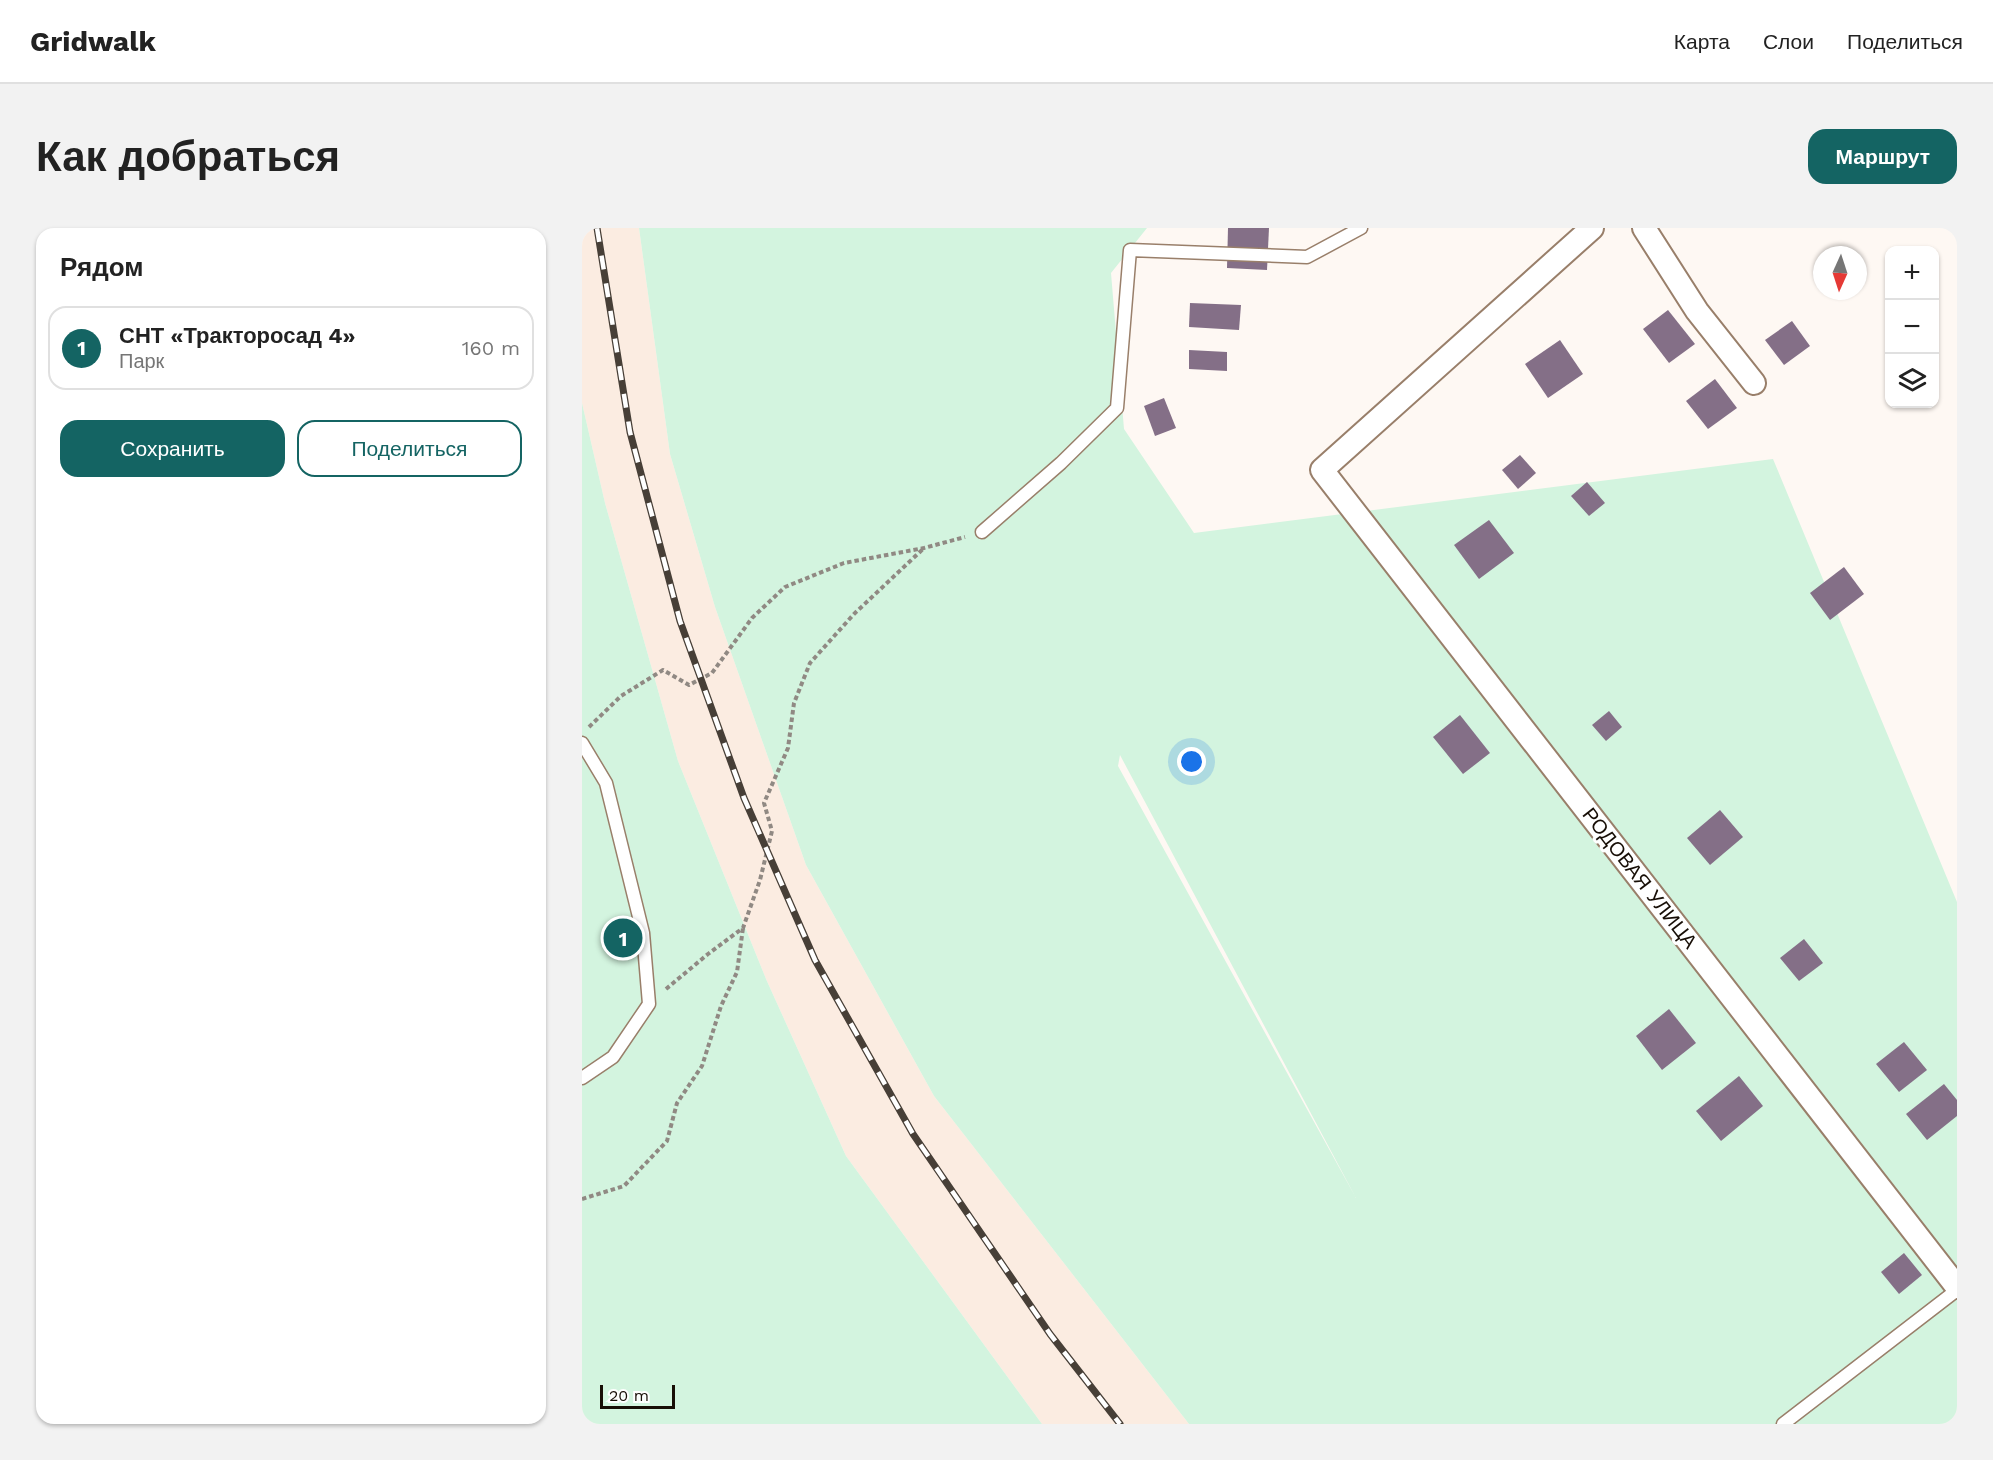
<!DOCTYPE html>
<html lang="ru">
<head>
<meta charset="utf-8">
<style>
  :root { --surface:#fff; --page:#f2f2f2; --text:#222; --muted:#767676; --line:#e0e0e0; --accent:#146463 }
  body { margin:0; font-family:"Work Sans",sans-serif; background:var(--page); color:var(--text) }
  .controls { position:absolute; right:18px; top:18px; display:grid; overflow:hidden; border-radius:12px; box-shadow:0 2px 4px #0004 }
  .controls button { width:54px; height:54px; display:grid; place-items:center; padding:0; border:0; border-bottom:2px solid var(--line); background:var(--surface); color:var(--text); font:30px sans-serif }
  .compass { position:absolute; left:1231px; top:18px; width:54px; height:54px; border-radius:50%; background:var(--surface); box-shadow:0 2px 4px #0004; rotate:183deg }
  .scale { position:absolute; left:18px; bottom:15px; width:75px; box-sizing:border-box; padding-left:6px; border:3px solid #170e06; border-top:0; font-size:16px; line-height:21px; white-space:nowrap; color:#170e06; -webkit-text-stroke:4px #fff; paint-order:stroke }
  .you { position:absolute; left:610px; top:534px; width:21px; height:21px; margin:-15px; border:4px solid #fff; border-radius:50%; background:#1a73e8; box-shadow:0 0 0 9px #1a73e833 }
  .badge { display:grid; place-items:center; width:39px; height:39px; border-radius:50%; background:var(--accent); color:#fff; font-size:20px; font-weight:700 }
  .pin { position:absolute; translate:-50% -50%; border:3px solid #fff; box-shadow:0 2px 6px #0006 }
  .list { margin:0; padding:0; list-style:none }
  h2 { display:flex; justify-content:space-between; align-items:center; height:78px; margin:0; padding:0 24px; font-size:26px }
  h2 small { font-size:20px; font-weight:400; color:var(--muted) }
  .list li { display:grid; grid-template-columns:39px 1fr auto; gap:18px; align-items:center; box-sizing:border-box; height:84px; margin:0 12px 12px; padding:0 12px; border:2px solid var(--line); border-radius:18px }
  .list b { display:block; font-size:22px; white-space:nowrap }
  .list p { margin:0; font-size:20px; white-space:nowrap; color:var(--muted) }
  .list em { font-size:20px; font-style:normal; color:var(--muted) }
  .actions { display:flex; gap:12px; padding:18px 24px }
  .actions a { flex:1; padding:14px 0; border:2px solid var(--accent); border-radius:18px; text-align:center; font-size:21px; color:var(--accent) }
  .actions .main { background:var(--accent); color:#fff }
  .icon { flex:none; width:33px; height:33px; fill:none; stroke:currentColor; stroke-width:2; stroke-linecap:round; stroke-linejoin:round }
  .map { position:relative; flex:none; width:1375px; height:1196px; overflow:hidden; border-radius:18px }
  header { display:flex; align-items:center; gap:36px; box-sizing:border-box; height:84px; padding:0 30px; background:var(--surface); border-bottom:2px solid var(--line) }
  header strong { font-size:28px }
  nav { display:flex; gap:33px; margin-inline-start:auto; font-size:21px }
  .intro { display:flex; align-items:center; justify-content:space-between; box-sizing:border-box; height:144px; padding:0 36px }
  h1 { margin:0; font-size:42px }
  .button { padding:15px 27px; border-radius:18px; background:var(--accent); color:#fff; font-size:21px; font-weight:700 }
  main { display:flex; gap:36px; padding:0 36px }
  aside { flex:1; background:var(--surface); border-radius:18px; box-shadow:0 2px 4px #0004 }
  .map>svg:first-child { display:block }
  .built { fill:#fbece1 }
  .green { fill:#d3f4df; fill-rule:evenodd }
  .building { fill:#846f87 }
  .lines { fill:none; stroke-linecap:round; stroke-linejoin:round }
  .lane-casing { stroke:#997f6a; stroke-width:15 }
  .street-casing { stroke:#997f6a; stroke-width:26 }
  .path { stroke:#908983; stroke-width:4; stroke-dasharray:4.5 3; stroke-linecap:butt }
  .lane { stroke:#fff; stroke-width:12 }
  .street { stroke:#fff; stroke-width:22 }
  .rail-casing { stroke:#473f37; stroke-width:7 }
  .rail { stroke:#fff; stroke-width:4.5; stroke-dasharray:14; stroke-linecap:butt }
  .labels { text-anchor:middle; stroke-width:6; stroke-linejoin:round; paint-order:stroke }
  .street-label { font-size:20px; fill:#170e06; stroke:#fff }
</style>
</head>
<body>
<header>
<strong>Gridwalk</strong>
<nav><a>Карта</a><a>Слои</a><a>Поделиться</a></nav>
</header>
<div class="intro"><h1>Как добраться</h1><a class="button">Маршрут</a></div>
<main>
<aside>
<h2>Рядом<small></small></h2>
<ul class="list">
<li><span class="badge">1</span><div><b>СНТ «Тракторосад 4»</b><p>Парк</p></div><em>160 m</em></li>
</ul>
<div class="actions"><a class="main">Сохранить</a><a>Поделиться</a></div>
</aside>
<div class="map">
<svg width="1375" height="1196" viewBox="0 0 1375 1196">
  <rect width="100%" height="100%" fill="#fef8f3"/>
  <path class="built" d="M0 0H57L88 226 133 379 224 637 352 868 607 1196H460L264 928 184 751 96 533 23 275 0 175Z"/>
  <g class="green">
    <path d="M57 0H565L529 45 542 201 612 305 1191 231 1375 674V1196H607L352 868 224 637 133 379 88 226ZM538 527 774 970 536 538Z"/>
    <path d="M0 175 23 275 96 533 184 751 264 928 460 1196H0Z"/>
  </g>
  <g class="building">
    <path d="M646 0H687L685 42 645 40Z"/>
    <path d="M608 75 659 77 657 102 607 99Z"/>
    <path d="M1086 82 1113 116 1087 135 1061 101Z"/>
    <path d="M1210 93 1228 118 1202 137 1183 112Z"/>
    <path d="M978 112 1001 146 966 170 943 136Z"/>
    <path d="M607 122 645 124V143L607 141Z"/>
    <path d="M1133 151 1155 180 1126 201 1104 173Z"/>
    <path d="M582 170 594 200 573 208 562 178Z"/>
    <path d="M938 227 954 245 936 261 920 242Z"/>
    <path d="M1005 254 1023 275 1007 288 989 268Z"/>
    <path d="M907 292 932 325 897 351 872 317Z"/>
    <path d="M1262 339 1282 366 1248 392 1228 365Z"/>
    <path d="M1027 483 1040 499 1024 513 1010 497Z"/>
    <path d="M878 487 908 525 881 546 851 509Z"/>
    <path d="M1138 582 1161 609 1128 637 1105 610Z"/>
    <path d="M1222 711 1241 735 1217 753 1198 730Z"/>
    <path d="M1087 781 1114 815 1080 842 1054 808Z"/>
    <path d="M1322 814 1345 842 1317 864 1294 836Z"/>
    <path d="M1157 848 1181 878 1139 913 1114 883Z"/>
    <path d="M1362 856 1375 872V888L1345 912 1324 886Z"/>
    <path d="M1322 1025 1340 1047 1317 1066 1299 1044Z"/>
  </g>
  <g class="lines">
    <defs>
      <g id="lane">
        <path d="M400 304 479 235 535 180 548 22 725 29 779 0"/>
        <path d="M0 515 24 555 61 705 67 776 31 829 0 850"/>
        <path d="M1201 1196 1375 1062"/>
      </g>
      <g id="street">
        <path d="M1010 0 740 242 1375 1059"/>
        <path d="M1062 0 1115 83 1172 155"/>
      </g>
    </defs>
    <use href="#lane" class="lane-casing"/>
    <use href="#street" class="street-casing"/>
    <g class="path">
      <path d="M7 499 39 468 81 442 107 457 130 445 170 390 203 359 262 335 342 320 383 309"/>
      <path d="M84 761 126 726 161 700 178 652 190 603 182 575 206 520 212 475 228 435 272 386 342 320"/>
      <path d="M0 971 42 958 85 913 95 875 120 838 139 778 155 744 161 700"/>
    </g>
    <use href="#lane" class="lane"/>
    <use href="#street" class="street"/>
    <defs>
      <path id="rail" d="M15 0 48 204 98 393 162 570 233 732 331 906 468 1106 538 1196"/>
    </defs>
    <use href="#rail" class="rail-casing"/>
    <use href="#rail" class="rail"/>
  </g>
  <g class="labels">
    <g class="street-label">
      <text transform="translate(1058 650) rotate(52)" y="7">РОДОВАЯ УЛИЦА</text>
    </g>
  </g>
</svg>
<div class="controls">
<button>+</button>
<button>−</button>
<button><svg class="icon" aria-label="layers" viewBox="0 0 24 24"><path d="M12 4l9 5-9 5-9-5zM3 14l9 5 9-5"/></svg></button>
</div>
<svg class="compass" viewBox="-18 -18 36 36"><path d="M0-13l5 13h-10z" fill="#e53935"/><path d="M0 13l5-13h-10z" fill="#767676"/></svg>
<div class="scale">20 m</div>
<div class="you"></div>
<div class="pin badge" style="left:41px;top:710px">1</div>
</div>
</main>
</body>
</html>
